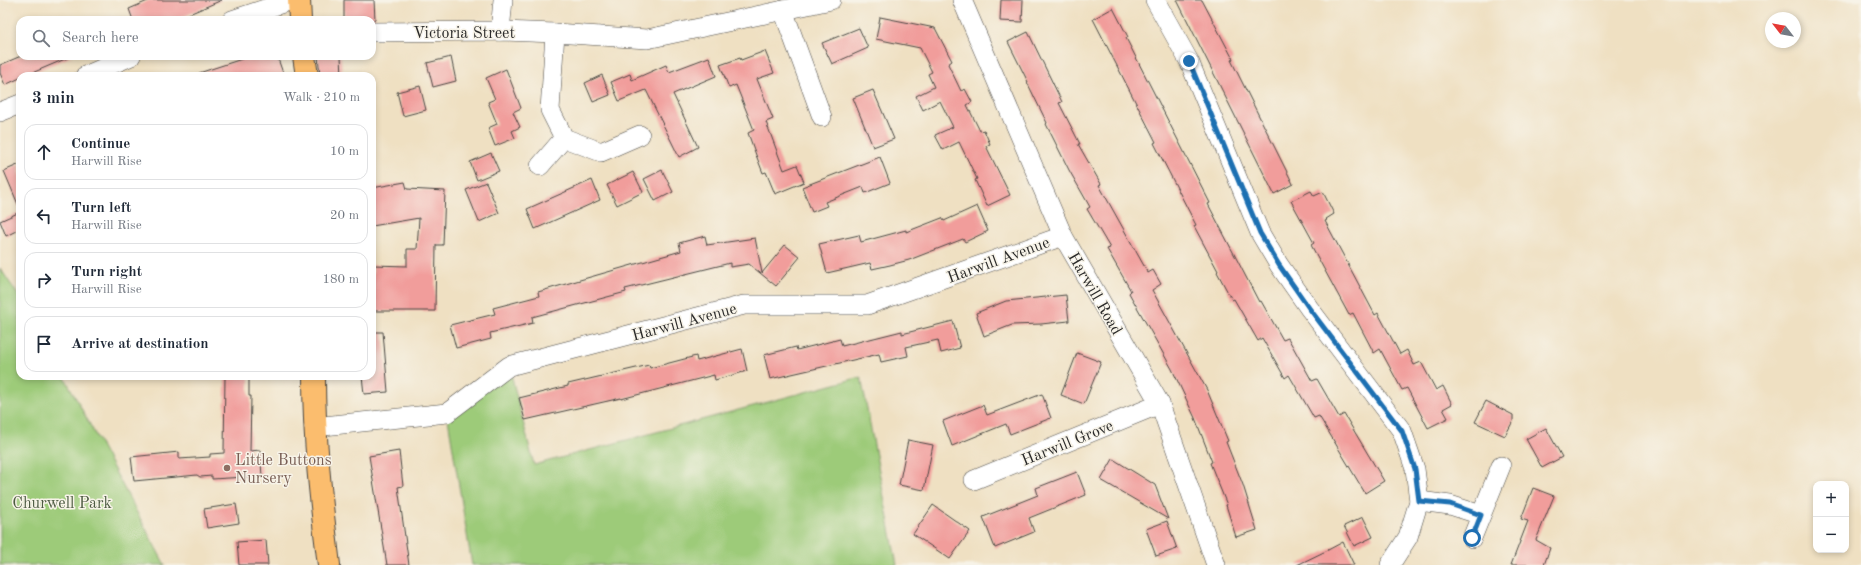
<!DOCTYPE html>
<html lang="en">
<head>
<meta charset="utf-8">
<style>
  :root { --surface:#fff; --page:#f2f2f3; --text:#1f2937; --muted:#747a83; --line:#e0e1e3 }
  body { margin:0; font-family:"Old Standard TT",serif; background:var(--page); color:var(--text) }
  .controls { position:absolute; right:12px; bottom:12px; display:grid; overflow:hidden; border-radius:8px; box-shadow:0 2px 6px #0003 }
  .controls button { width:36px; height:36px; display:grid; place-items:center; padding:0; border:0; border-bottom:1px solid var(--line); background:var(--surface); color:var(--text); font:20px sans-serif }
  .compass { position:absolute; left:1765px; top:12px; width:36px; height:36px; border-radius:50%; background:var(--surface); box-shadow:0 2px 6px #0003; rotate:301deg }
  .stop { position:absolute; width:12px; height:12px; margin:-9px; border:3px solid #1f6fb2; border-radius:50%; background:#fff }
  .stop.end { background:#1f6fb2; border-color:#fff; box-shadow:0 1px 4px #0008 }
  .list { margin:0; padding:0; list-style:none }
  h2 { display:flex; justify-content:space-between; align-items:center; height:52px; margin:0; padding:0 16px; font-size:17px }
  h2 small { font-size:13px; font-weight:400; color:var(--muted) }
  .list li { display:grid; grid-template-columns:26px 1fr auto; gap:12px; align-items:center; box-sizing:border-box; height:56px; margin:0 8px 8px; padding:0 8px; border:1px solid var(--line); border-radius:12px }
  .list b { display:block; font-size:15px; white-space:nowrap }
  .list p { margin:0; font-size:13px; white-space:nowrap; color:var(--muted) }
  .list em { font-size:13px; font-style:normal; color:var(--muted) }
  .icon { flex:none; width:22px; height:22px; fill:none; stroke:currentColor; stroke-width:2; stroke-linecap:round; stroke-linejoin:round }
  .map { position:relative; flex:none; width:1861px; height:565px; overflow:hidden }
  .search { position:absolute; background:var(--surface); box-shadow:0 2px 6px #0003; left:16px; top:16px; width:360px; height:44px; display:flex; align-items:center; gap:10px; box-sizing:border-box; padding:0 14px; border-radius:12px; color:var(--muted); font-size:15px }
  .panel { position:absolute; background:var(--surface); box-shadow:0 2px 6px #0003; left:16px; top:72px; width:360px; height:308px; border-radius:12px }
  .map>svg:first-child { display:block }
  .green { fill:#9dcb79; stroke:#647b52 }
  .building { fill:#f19d9b }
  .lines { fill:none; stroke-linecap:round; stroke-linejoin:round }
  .minor-casing { stroke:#484642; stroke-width:20 }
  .primary-casing { stroke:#484642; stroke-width:24 }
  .minor { stroke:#fff; stroke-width:19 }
  .primary { stroke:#fbbd6e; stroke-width:22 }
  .route { stroke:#1f6fb2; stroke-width:5 }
  .education-dot { fill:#8d6e63; stroke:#f7f3e8; stroke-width:1.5 }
  .labels { text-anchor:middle; stroke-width:3; stroke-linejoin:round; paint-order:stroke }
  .street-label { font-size:16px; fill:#2b2b2b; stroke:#f7f3e8 }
  .education-label { font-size:16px; fill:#785e54; stroke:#f7f3e8; text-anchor:start }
  .park-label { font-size:16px; fill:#4d5b42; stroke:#f7f3e8 }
</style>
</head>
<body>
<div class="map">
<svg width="1861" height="565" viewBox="0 0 1861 565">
  <rect width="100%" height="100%" fill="#f7f3e8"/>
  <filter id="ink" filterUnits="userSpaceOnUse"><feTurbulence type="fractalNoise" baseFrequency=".025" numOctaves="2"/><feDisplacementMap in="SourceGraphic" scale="8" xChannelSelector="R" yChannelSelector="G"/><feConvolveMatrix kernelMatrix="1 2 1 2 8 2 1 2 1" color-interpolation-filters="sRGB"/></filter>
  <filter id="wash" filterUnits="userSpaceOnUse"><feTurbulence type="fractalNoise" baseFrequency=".012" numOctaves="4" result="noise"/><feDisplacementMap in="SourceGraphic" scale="16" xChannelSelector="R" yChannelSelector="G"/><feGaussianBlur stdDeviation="0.9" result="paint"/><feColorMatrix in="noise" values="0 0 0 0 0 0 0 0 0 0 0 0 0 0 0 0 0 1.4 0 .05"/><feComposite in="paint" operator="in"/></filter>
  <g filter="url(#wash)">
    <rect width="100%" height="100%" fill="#efe0c2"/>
    <g class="green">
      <path d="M0 268 20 298V376H64L165 565H0Z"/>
      <path d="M509 366 534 465 861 377 897 565H472L447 413Z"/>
    </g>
    <g id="blocks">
      <g class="building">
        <path d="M150 0H222L175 20H133L129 9Z"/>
        <path d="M344 0H374L375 20H344Z"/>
        <path d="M1001 0H1023L1022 22 1000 21Z"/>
        <path d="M1177 0H1202L1233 59 1231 60 1293 184 1274 194Z"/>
        <path d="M1113 8 1128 37 1126 38 1210 203 1208 204 1259 302 1261 301 1283 340 1288 338 1312 381 1317 379 1339 417 1344 414 1384 481 1365 493 1319 416 1314 418 1289 375 1285 378 1262 338 1258 341 1234 299 1232 300 1217 272 1218 271 1194 226 1196 225 1154 143 1156 142 1093 19Z"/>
        <path d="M880 17 935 28 952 61 948 64 961 91 965 89 972 102 967 105 980 131 984 130 990 144 986 146 1010 195 987 206 975 180 977 179 959 142 943 150 935 135 953 127 940 101 923 110 916 96 934 87 928 74 932 72 920 48 876 39Z"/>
        <path d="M859 28 868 48 832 64 822 43Z"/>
        <path d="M1028 32 1062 102 1059 103 1080 144H1078L1101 184 1099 185 1148 273 1153 270 1161 284 1152 290 1207 390 1228 441 1226 442 1243 485 1257 530 1236 537 1226 505H1227L1210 463 1212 462 1195 418 1172 369 1129 293 1131 291 1107 249 1110 248 1087 209 1090 207 1069 170 1046 124 1047 123 1027 82H1028L1008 42Z"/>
        <path d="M765 51 774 73 757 79 773 119 766 122 784 170 797 165 804 182 775 194 766 172 763 173 756 155 748 133 754 130 736 85 729 88 720 65 740 58 741 60Z"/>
        <path d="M21 56H72L25 76H20V78L5 85 0 73V65Z"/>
        <path d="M251 56H277L284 76H199V73Z"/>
        <path d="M318 56H341L342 76H320Z"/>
        <path d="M451 57 456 81 433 87 427 63Z"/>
        <path d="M709 57 716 76 673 94 698 147 679 157 646 90 619 101 611 82 630 74 632 80 666 65 669 72Z"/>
        <path d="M506 69 521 108 513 112 520 127 512 131 515 138 495 146 488 128 497 124 488 102 495 99 486 78Z"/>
        <path d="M602 75 610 95 593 102 585 83Z"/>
        <path d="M420 86 426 110 403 116 397 92Z"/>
        <path d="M873 90 894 139 873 147 853 98Z"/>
        <path d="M491 153 499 171 477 180 470 162Z"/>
        <path d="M880 157 890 183 865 193 863 187 825 202 827 206 812 212 802 187Z"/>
        <path d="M20 164V209L4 171Z"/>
        <path d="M662 170 673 192 655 201 644 179Z"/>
        <path d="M633 172 643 192 617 205 607 185Z"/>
        <path d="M592 180 600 200 535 229 527 209Z"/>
        <path d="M405 182 407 189 445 191 443 245H436L435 311H373V265L407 266V249H417L419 218 372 226V188Z"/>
        <path d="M486 182 499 213 479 222 466 190Z"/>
        <path d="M1311 191 1314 196 1323 192 1334 214 1326 219 1327 220 1325 221 1375 315 1378 313 1400 354 1407 350 1414 365 1421 362 1436 390 1443 386 1452 404 1443 409 1448 418 1428 428 1407 388 1402 390 1380 349 1374 353 1353 313 1349 315 1311 245 1314 243 1291 201Z"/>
        <path d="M977 206 988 231 965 242 963 239 909 260 890 265 872 269 870 263 827 273 819 244 859 235 861 242 906 230V232L942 218 944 221Z"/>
        <path d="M20 212V229L6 236 0 221Z"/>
        <path d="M705 236 707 245 755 238 762 273 785 245 800 257 776 286 749 264 730 267V263L625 289 626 292 532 317 533 323 490 333 491 339 456 348 450 325 495 314 493 308 539 296 538 292 681 251 679 243Z"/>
        <path d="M1066 295 1069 321 1041 324 1012 325 984 336 976 313 1006 301Z"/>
        <path d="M953 321 960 348 941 353 938 340 906 347 908 356 881 362 879 354 770 379 764 355 796 347 797 350 840 339 842 346 902 331V334Z"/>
        <path d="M372 332H383L388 392 364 394 362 376H372Z"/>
        <path d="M742 349 747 371 715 380 714 375 621 399V398L525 420 519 398 568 386V384L649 365 650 368 696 356 697 361Z"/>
        <path d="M1077 353 1101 362 1084 404 1061 395Z"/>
        <path d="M225 376H249V396H251L250 451 260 450 262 476 212 479V476L200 477 197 475 134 481 131 457 179 452V459L210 457V454L224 453Z"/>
        <path d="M1042 394 1051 418 1010 434 1006 424 952 446 943 421 983 405 987 415Z"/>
        <path d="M1486 401 1513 415V421L1505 436 1475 422Z"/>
        <path d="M1546 428 1562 457 1542 468 1526 439Z"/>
        <path d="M908 440 933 445 924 490 899 485Z"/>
        <path d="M399 451 403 486 398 487 409 565H387L369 456Z"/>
        <path d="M1113 459 1155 485 1168 519 1101 480Z"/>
        <path d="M1077 472 1086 495 1029 518 1034 532 995 548 983 517 1038 495 1036 488Z"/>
        <path d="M1533 488 1554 496 1536 540 1550 548 1544 565H1511L1528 521 1521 519Z"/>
        <path d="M236 504 239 523 207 528 204 509Z"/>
        <path d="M933 505 970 531 950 559 913 534Z"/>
        <path d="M1363 517 1373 537 1354 546 1344 526Z"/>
        <path d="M1167 521 1177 549 1156 556 1146 529Z"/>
        <path d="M266 540 268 565H239L237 542Z"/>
        <path d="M1343 542 1354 565H1297L1328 550Z"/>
      </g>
    </g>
  </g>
  <g filter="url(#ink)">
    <use href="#blocks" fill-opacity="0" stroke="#484642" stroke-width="1"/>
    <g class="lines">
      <defs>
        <g id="minor">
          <path d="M962 0 1063 236 1160 404 1216 565"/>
          <path d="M1155 0 1189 61 1260 233 1279 265 1309 308 1402 431 1415 469 1419 501 1408 537 1390 565"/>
          <path d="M783 10 822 117"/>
          <path d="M232 20 292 0"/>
          <path d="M500 31 503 0"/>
          <path d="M372 32 500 31 555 33"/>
          <path d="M85 76 131 56"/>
          <path d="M0 112 20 104"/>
          <path d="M640 135 601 152 564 138 550 110 555 33 647 39 831 0"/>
          <path d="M540 166 564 138"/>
          <path d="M314 427 447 413 509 366 744 305H867L1063 236"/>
          <path d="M974 480 1160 404"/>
          <path d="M1419 501 1450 505 1481 515"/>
          <path d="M1472 538 1501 466"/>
        </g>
        <g id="primary">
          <path d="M299 0 300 20"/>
          <path d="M304 56 307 76"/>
          <path d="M314 376C314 440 321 502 329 565"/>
        </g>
      </defs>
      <use href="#minor" class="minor-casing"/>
      <use href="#primary" class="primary-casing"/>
      <use href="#minor" class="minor"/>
      <use href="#primary" class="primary"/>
    </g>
  </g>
  <g class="lines" filter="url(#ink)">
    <path class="route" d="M1189 61 1260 233 1279 265 1309 308 1402 431 1415 469 1419 501 1450 504 1481 515 1472 538"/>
  </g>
  <circle class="education-dot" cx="227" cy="468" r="4"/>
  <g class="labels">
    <g class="street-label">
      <text x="464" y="38">Victoria Street</text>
      <text transform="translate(998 259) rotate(-20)" y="6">Harwill Avenue</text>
      <text transform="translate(1096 293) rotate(60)" y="6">Harwill Road</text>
      <text transform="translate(684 321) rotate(-15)" y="6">Harwill Avenue</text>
      <text transform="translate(1067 442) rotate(-22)" y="6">Harwill Grove</text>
    </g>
    <g class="education-label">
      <text x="235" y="465">Little Buttons<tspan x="235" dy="18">Nursery</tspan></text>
    </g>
    <g class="park-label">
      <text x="62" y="508">Churwell Park</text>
    </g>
  </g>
</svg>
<div class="controls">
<button>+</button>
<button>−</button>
</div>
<svg class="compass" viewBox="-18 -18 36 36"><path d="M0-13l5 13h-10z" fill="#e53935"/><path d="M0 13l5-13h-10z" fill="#747a83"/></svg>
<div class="stop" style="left:1472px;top:538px"></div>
<div class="stop end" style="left:1189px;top:61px"></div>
<div class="search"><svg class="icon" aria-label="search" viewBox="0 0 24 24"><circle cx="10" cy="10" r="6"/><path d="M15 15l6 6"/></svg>Search here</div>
<section class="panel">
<h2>3 min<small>Walk · 210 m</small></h2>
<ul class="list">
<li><svg class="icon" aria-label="ahead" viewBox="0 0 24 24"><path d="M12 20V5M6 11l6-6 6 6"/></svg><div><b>Continue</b><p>Harwill Rise</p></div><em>10 m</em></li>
<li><svg class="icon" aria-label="left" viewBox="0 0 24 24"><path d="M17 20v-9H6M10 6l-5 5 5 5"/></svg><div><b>Turn left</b><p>Harwill Rise</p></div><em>20 m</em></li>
<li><svg class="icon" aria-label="right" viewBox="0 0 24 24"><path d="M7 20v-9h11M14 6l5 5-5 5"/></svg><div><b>Turn right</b><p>Harwill Rise</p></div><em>180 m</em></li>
<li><svg class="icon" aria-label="arrive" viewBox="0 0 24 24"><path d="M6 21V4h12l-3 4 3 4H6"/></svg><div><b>Arrive at destination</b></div></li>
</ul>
</section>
</div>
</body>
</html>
